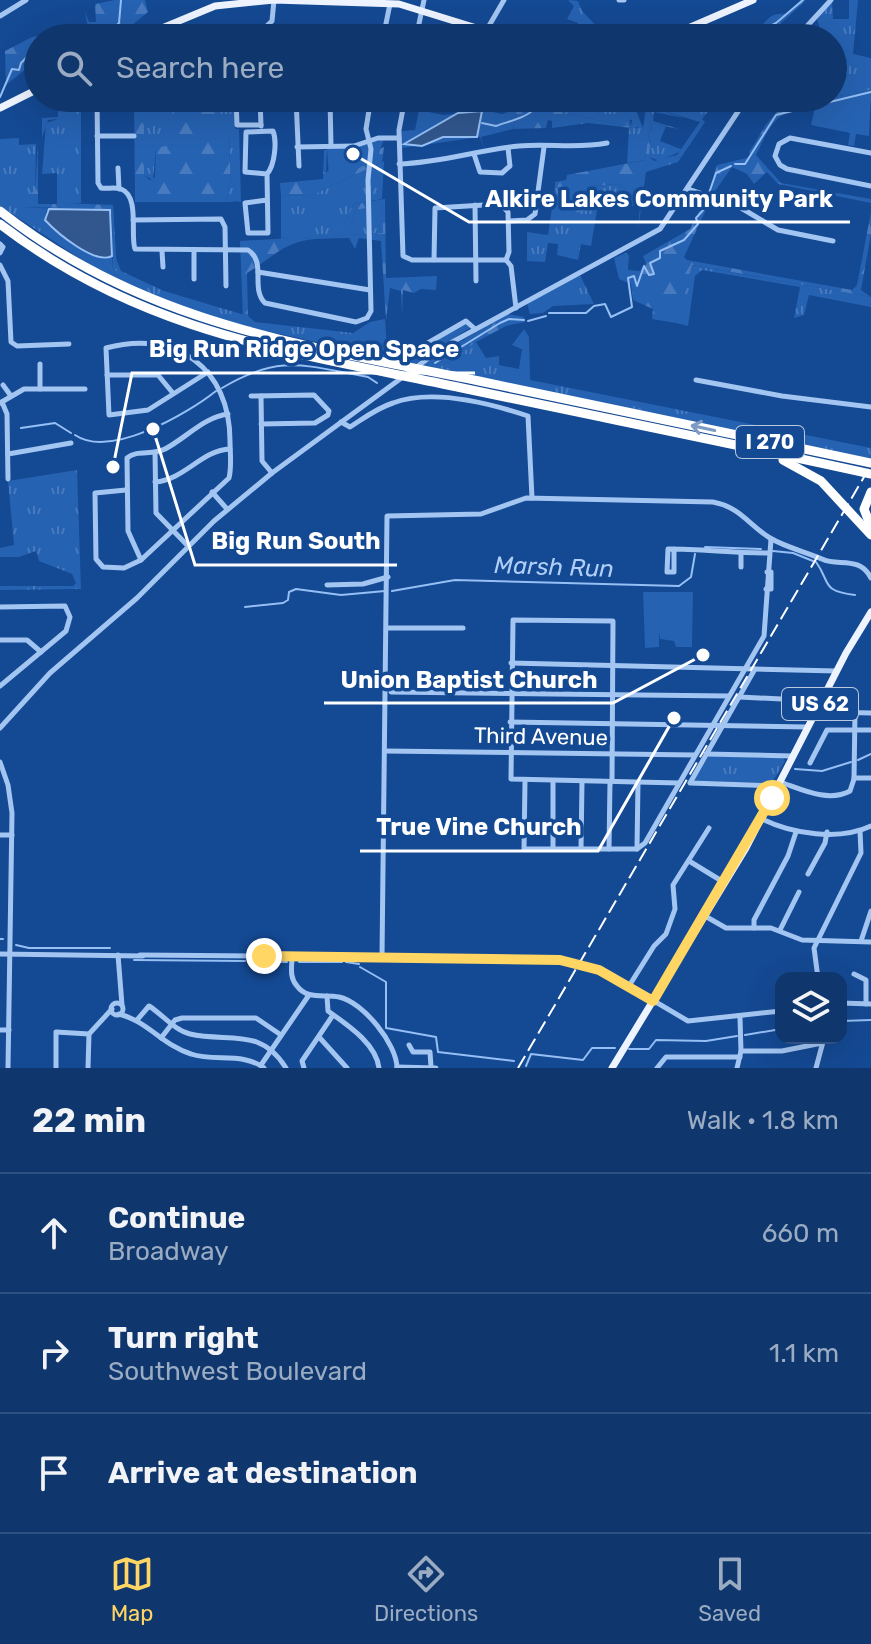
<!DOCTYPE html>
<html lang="en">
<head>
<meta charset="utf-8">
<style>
  :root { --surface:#0f376e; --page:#183f73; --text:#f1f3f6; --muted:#9bacc2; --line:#2f5181; --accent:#ffd563 }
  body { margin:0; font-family:Rubik,sans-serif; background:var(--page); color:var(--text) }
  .controls { position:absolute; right:24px; bottom:24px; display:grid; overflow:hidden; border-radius:16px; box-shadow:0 8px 32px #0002 }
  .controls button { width:72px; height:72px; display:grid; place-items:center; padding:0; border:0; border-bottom:2px solid var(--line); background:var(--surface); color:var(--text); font:40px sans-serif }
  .stop { position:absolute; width:24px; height:24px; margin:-18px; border:6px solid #ffd563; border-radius:50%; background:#fff }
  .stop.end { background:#ffd563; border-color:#fff; box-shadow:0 2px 8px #0008 }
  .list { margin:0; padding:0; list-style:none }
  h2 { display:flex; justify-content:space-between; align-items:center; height:104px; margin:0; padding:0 32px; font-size:34px }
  h2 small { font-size:26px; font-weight:400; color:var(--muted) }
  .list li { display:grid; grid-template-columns:52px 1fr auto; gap:24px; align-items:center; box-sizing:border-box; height:120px; padding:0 32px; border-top:2px solid var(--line) }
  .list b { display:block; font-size:30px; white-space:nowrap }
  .list p { margin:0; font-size:26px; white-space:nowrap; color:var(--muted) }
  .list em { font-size:26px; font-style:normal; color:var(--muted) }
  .icon { flex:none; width:44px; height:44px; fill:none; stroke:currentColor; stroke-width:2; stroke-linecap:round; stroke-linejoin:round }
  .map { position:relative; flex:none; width:871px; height:1068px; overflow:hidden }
  .search { position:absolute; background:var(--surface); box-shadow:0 8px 32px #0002; left:24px; right:24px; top:24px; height:88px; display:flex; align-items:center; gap:20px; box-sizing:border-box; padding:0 28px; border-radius:44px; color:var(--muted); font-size:30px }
  .sheet { height:464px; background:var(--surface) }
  nav { display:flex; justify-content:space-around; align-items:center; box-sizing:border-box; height:112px; border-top:2px solid var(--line); background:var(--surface); font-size:22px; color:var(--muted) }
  nav a { display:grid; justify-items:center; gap:4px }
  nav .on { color:var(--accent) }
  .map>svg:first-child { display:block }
  .grass { fill:url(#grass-tufts) }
  .forest { fill:url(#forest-firs) }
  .park { fill:#2662b2 }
  .water { fill:#31578e; stroke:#95bff5; stroke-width:2 }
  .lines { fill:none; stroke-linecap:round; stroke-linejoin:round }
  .stream { stroke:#95bff5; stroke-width:2 }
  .minor { stroke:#a3c5f2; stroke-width:5 }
  .major { stroke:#edf4ff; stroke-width:7 }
  .highway { stroke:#fff; stroke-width:9 }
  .rail { stroke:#fff; stroke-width:2; stroke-dasharray:14 6; stroke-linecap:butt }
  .oneway { stroke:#7e9bc4 }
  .route { stroke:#ffd563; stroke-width:10 }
  .labels { text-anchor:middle; stroke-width:7; stroke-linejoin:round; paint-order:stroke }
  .shield { fill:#144993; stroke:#b8c8df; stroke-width:2 }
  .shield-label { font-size:20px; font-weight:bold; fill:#fff }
  .street-label { font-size:22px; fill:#fff; stroke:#144993 }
  .water-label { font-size:24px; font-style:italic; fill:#afcff8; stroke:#144993 }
  .leader { fill:none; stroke:#fff; stroke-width:3 }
  .callout-dot { fill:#fff; stroke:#144993; stroke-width:3 }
  .callout-label { font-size:24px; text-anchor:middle; font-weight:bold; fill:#fff; stroke:#144993; stroke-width:7; stroke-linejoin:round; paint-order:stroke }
</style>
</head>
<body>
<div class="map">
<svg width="871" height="1068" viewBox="0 0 871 1068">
  <defs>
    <pattern id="grass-tufts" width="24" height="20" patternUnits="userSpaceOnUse" patternTransform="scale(2)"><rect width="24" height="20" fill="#2662b2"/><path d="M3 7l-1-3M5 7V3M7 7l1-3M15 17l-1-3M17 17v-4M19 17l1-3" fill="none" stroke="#477abe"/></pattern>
    <pattern id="forest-firs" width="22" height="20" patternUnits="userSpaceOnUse" patternTransform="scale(2)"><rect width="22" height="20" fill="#2662b2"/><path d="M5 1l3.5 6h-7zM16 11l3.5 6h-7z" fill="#477abe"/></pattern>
  </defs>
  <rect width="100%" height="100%" fill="#144993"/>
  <g class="grass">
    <path d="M568 0 578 1 582 11 603 33 595 38H575L578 23 567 19 574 6Z"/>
    <path d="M849 0H858L853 54 871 58V90L833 97V38H823L816 16 832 2 833 19H849Z"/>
    <path d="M144 98H174V144L156 149 153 180 144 175Z"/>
    <path d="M218 98 221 103H235V129H239L241 202 226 200 231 184 229 134 218 135Z"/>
    <path d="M605 98H618L623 110 635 108 643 128 647 101 654 98 645 160 627 163 629 128H640L631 126 632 120 627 119V126L562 113 585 105 604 109 601 103Z"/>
    <path d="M656 98H718L700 122 654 108Z"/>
    <path d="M81 105V203L59 204 57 126V173L42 174 46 123 58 119V106Z"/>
    <path d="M652 123 666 126 660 141 683 150 660 161 649 157Z"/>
    <path d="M19 138V145L36 144 35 190 23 207 57 209 46 211 45 220 97 257 112 256 113 270H117L116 258 121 271 164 291 248 316 255 322 353 333 370 322 385 319 387 348 407 352 465 322 471 327 415 364 212 319 108 277 0 206V139Z"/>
    <path d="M384 161 382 199 354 204 343 229 348 230 356 210 382 204 384 233 281 239V196L312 195Z"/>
    <path d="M619 184 630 195 628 205 598 204 591 246 581 244 578 260 557 255 558 244 548 243 545 262 527 261V232L548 235 555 187 566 186 563 213 585 210 590 186Z"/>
    <path d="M691 265 871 297V307L809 295 804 315 794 318 800 287 702 270 695 276 688 326 676 323Z"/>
    <path d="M580 275 594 304 553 306 543 313 530 314 527 303Z"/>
    <path d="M524 329 529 337 530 380 871 448V459L421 365 430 359 448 363 476 342 486 358 499 356V365L519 369 522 349 512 345Z"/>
    <path d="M77 470 81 589 0 590V586H73L76 583 72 574 39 561 36 551 19 557H0V548L14 545 8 481Z"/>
    <path d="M709 756 783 758 785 761 772 783 693 781Z"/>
  </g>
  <g class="forest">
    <path d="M115 0H145L148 12 131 26 128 38H38V59L6 85 5 51 32 37 88 28 85 12 89 22H96L95 4Z"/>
    <path d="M801 0H806C778 26 771 38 730 38L736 27 759 28C771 17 770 13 786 14Z"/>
    <path d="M871 90V102C846 104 806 100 784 114 770 122 763 141 756 155L781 183 871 199V203L778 184 767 172 754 184 747 174 732 167 713 194 709 192 717 165 751 157 749 152C761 135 768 114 789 105L787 98 795 101 799 98 802 104 804 98 817 100Z"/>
    <path d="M134 98H144V175L150 180 155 177 156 148 174 144V98H207L209 107 215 106 218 98V134H229L231 185 226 199 235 202H135Z"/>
    <path d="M519 98 521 112 528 98H548L543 104 546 106 605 98 601 102 612 111C595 108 576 100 562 113L627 126 624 116 628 114 631 126 641 129 588 123 552 128V121L548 120 546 128 513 129Z"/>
    <path d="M654 98V108L684 118 654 112 653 121 682 130 652 123 649 157 654 161 677 155 702 119 705 122 678 162 646 172 638 230 641 192 637 191 634 206 628 205 630 195 619 184 590 186 585 211 563 214 566 187H555V182L566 180 567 175 645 160Z"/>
    <path d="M58 117 59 203 113 205 117 271 113 270 112 214 106 209 22 207 19 204V194H30L35 190 38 144V204H57V119L48 120 42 138V118Z"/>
    <path d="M384 147 382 162 312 195 281 196 280 183 323 179 324 150H327L326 172Z"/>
    <path d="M706 198 711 199 684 257 687 260 852 290 857 285 871 212V234L861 290 871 297 692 265 676 323 652 319 653 309 633 300 631 284 619 279 614 258 626 253 629 255 628 270 640 271 646 263 643 256 690 229Z"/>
    <path d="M385 199 386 278 437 276 436 290 421 289 414 293 403 290 402 316 401 291 390 288 386 321 381 241 359 238 355 249 349 238C332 239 312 237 296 243 279 248 263 264 247 273L248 316 243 318 240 241 383 233 382 205 356 210 348 230 343 229 354 204Z"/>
    <path d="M508 314 524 317 525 322 506 326 476 342 448 363 430 359Z"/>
  </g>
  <g class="park">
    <path d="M871 92 869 136 856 134 854 146 848 145 850 133 811 125 816 103Z"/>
    <path d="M489 98 488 111 502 114 517 109 513 129 481 137 484 150 480 137 402 148V131L415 130 419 110 443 115 486 111Z"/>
    <path d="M384 139 377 159 341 177H329L327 148Z"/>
    <path d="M643 592H693L692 647H676L674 641 660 639 659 632V647L645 648Z"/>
  </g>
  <g class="water">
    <path d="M482 111 477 137H443L422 146 404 144 458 113Z"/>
    <path d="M49 209 110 210 112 256C95 265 57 233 45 220Z"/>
  </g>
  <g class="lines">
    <g class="stream">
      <path d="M92 38H98"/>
      <path d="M100 38H103"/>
      <path d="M116 38 114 28 119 23 121 0"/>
      <path d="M746 38 776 23 803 0"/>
      <path d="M0 97 12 69 19 70 21 63 38 46"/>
      <path d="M482 123 496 126C509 121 527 118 535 108L547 110 604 98"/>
      <path d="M735 164H745L776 115 871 92"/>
      <path d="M709 193 716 173 731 166"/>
      <path d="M549 313H586L594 306 605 304 611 317 632 307 628 278 634 276 637 286 644 266 649 275 654 274 650 263 660 258V251L684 240 698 224 696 218 705 208 708 198"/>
      <path d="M528 321 546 316"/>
      <path d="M435 363 500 323 509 319 524 320"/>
      <path d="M222 388C281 353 305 366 368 377L377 383"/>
      <path d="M21 428 55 423 71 433"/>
      <path d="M75 435C110 459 187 414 216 391"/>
      <path d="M705 547 761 549"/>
      <path d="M773 551 793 553 813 561"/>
      <path d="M816 562C831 582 820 591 855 595"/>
      <path d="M392 591 455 580 679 586 691 577 695 554"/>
      <path d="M245 607 283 603 288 600 289 592 296 589 341 595 385 591"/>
      <path d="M858 760 871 754"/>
      <path d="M795 769 822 771 851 762"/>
      <path d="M0 939H3"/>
      <path d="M16 945 29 948H110"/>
      <path d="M134 960 245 961"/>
      <path d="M249 961 287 962"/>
      <path d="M299 962H342"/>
      <path d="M346 962 359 964"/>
      <path d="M360 967 386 982V1028L436 1037 438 1052 514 1061"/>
      <path d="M841 1021 871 1020"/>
      <path d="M745 1035 781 1029"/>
      <path d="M629 1049H649L656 1040 706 1041 737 1036"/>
      <path d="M526 1066 531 1054 583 1060 592 1048H615"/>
    </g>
    <g class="minor">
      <path d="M619 0H624"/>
      <path d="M0 16 26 0"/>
      <path d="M486 31 504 0"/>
      <path d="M254 38 272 21 274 0"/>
      <path d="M383 38 390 4"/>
      <path d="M416 38 424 0"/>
      <path d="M796 38 831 0"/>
      <path d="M97 98 98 183 101 188C107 189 115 187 121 189 140 196 130 235 135 249L248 250C267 262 250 288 265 303L356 322 367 318 371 311 368 180 371 149 366 129 371 98"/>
      <path d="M236 98 237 125H261"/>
      <path d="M260 98 261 126"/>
      <path d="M296 98 299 166"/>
      <path d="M330 98 331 146"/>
      <path d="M405 98 399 130 403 256 412 260H506"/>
      <path d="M439 98H451"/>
      <path d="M97 104H116"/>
      <path d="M97 136H134"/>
      <path d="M297 147 354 146 378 138H399"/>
      <path d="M871 153 790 138 779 144 775 156 780 165 787 169 871 186"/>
      <path d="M474 154 480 172 502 173 510 166 508 148"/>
      <path d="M399 164C440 163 478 150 519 146 549 143 575 149 607 143"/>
      <path d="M118 168 119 189"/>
      <path d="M267 174 245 172 246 132 273 131C277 141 275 165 267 174L268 233H248L245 203 267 200"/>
      <path d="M688 189 736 205 778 230 833 241"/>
      <path d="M475 205 476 281"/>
      <path d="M133 220 221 219 225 227 226 286"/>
      <path d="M509 221 527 220 535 214 544 147"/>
      <path d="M0 244 3 247 0 253"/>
      <path d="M162 251 163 267"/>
      <path d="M194 251V279"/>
      <path d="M434 260 435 208 500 204 508 212 509 252 506 260"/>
      <path d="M506 260 511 266 516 308"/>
      <path d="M0 265 8 281 11 342 17 346 69 344"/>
      <path d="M258 272 370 290"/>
      <path d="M388 347 414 351 466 321 475 329"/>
      <path d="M107 375H158L172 392"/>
      <path d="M696 380 782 396 871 407"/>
      <path d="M3 385 11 396"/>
      <path d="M40 389V364"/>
      <path d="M251 396 314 395 329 411 328 415 315 423 261 424"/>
      <path d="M261 396 262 461 272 473"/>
      <path d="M2 402 7 414 8 479"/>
      <path d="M0 403 24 389H85"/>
      <path d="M341 422 350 427C364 418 377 408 393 403 433 388 489 403 528 416L532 498"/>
      <path d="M155 453 156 513 188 546"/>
      <path d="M8 454 71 443"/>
      <path d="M155 482C184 480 202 450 230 449"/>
      <path d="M126 490 95 493 96 559 103 567 124 568 141 560 229 478C232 466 230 453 230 441 230 368 176 329 106 348L109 415 148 410 208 372"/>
      <path d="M212 492 227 509"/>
      <path d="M674 549V572H667L668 549C701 549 733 553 767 553"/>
      <path d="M141 560 128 531 127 458C138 449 152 456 165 449 186 438 204 417 228 414"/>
      <path d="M741 567V553"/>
      <path d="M327 585 363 584 388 577"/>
      <path d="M766 589H771V572H767"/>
      <path d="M0 607 65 606 70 617 66 631 0 686"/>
      <path d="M388 628H463"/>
      <path d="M0 640H27L41 652"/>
      <path d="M511 663 837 671"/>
      <path d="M755 669 690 783 778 786"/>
      <path d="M391 692 729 696"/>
      <path d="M739 697 821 701"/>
      <path d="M818 708 829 712 871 713"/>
      <path d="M510 722 807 727"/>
      <path d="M0 728 50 673 137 598 214 521 272 473 445 346 660 229 747 98"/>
      <path d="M385 751 695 755"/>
      <path d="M706 754 793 756"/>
      <path d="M0 762 8 785 12 813 8 1068"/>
      <path d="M810 763 827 730H871"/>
      <path d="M854 778H871"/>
      <path d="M525 781 524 849H637"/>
      <path d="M612 782 613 621 513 620 511 779 679 783"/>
      <path d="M780 782C801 789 828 803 850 791L854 779 855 713"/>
      <path d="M762 819C792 834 839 841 871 826"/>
      <path d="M0 835H12"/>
      <path d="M637 848 638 783"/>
      <path d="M553 849V781"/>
      <path d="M581 849 582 782"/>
      <path d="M609 849 610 782"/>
      <path d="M637 849 645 843 764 636 771 539"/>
      <path d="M689 861 725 883"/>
      <path d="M808 874 825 843 827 832"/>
      <path d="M705 916 726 928H771L802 940 871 942"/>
      <path d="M754 928V920L788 856 796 832"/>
      <path d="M780 930 799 892"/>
      <path d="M861 941 871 911"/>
      <path d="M0 954 143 956"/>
      <path d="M118 955 122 1005"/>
      <path d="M140 955 356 957"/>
      <path d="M292 956C292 967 289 977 297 986 307 1000 324 994 339 997 363 1002 397 1044 397 1068"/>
      <path d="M316 956 560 960 610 975 688 1021 781 1011"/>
      <path d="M382 957 387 516 481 514 526 498 713 502C740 507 749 525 770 538 785 547 806 552 822 559 838 567 859 555 871 578"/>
      <path d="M854 974 866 980V1004"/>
      <path d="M818 978 814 948 861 853 860 831"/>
      <path d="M629 986 654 946 666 934 675 909 673 885 709 828"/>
      <path d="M327 996 328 1011C346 1024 376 1043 379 1068"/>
      <path d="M841 1003 871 1004"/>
      <circle cx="117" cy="1009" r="6"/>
      <path d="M119 1014C147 1021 164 1046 191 1054 215 1062 243 1052 264 1068"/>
      <path d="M137 1020 149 1006C162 1014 174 1030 190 1034 228 1043 260 1026 286 1068"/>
      <path d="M0 1030H9"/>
      <path d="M319 1037 347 1068"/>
      <path d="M161 1038 175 1020 182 1018H256L281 1035"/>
      <path d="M409 1045 413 1052H430L431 1067"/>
      <path d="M741 1051H782L822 1043"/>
      <path d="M261 1065 309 995"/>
      <path d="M397 1067 436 1068"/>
      <path d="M56 1068V1032L89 1034"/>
      <path d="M88 1068 89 1034 112 1009"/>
      <path d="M304 1068 302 1061 333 1015"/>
      <path d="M657 1068 666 1057H740"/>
      <path d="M737 1068 741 1051 740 1018"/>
      <path d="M816 1068 824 1038"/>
    </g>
    <g class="major">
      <path d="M138 38 215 6 274 0 399 4 509 38"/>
      <path d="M665 38 753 0"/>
      <path d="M0 108 38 89"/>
      <path d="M612 1068 746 848 846 653 871 612"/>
    </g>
    <g class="highway">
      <path d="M0 211C145 325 304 345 479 381 610 408 741 435 871 463"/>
      <path d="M0 224C143 334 292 352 462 388 599 417 735 444 871 474"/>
      <path d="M783 460 821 481 871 535"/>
      <path d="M871 492 864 509 871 527"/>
    </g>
    <path class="rail" d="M518 1068 871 465"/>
  </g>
  <defs><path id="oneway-shaft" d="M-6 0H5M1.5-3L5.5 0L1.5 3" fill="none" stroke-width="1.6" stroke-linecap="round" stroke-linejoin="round" transform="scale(2)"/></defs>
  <use class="oneway" href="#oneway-shaft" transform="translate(703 428) rotate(-168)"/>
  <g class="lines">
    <path class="route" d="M264 956 560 960 599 970 653 1001 772 798"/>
  </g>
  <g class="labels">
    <g class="shield">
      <rect x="736" y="426" width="68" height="32" rx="6"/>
      <rect x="782" y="688" width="76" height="32" rx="6"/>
    </g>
    <g class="shield-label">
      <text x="770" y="449">I 270</text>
      <text x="820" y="711">US 62</text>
    </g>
    <g class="street-label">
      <text transform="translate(541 736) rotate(1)" y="8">Third Avenue</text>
    </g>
    <g class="water-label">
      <text transform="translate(554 567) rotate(2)" y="8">Marsh Run</text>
    </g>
  </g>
  <path class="leader" d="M353 154L469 222H850M113 467L132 373H475M153 429L195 565H397M703 655L613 703H324M674 718L598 851H360"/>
  <g class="callout-dot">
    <circle cx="353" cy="154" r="8"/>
    <circle cx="113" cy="467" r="8"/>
    <circle cx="153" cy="429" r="8"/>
    <circle cx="703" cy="655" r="8"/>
    <circle cx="674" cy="718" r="8"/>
  </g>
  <g class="callout-label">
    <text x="659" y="207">Alkire Lakes Community Park</text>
    <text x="304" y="357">Big Run Ridge Open Space</text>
    <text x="296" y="549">Big Run South</text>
    <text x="469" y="688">Union Baptist Church</text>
    <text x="479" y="835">True Vine Church</text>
  </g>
</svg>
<div class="controls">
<button><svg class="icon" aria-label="layers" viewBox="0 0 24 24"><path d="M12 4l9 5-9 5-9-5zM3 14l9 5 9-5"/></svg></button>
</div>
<div class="stop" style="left:772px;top:798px"></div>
<div class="stop end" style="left:264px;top:956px"></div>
<div class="search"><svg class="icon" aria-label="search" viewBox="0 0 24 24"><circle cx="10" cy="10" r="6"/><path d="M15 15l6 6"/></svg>Search here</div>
</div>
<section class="sheet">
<h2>22 min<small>Walk · 1.8 km</small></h2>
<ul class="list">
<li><svg class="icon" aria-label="ahead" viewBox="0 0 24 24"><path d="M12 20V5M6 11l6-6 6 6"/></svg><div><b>Continue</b><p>Broadway</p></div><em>660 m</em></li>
<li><svg class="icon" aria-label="right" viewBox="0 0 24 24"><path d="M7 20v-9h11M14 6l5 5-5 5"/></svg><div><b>Turn right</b><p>Southwest Boulevard</p></div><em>1.1 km</em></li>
<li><svg class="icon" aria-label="arrive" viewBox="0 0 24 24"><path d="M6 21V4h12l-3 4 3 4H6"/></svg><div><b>Arrive at destination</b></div></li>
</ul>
</section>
<nav>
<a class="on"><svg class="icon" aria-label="map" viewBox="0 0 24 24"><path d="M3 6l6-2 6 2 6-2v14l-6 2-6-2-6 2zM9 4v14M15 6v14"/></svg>Map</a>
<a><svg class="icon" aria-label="directions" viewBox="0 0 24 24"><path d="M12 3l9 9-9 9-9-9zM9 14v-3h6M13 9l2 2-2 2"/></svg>Directions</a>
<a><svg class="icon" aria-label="saved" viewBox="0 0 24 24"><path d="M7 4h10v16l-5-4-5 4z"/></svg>Saved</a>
</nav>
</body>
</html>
